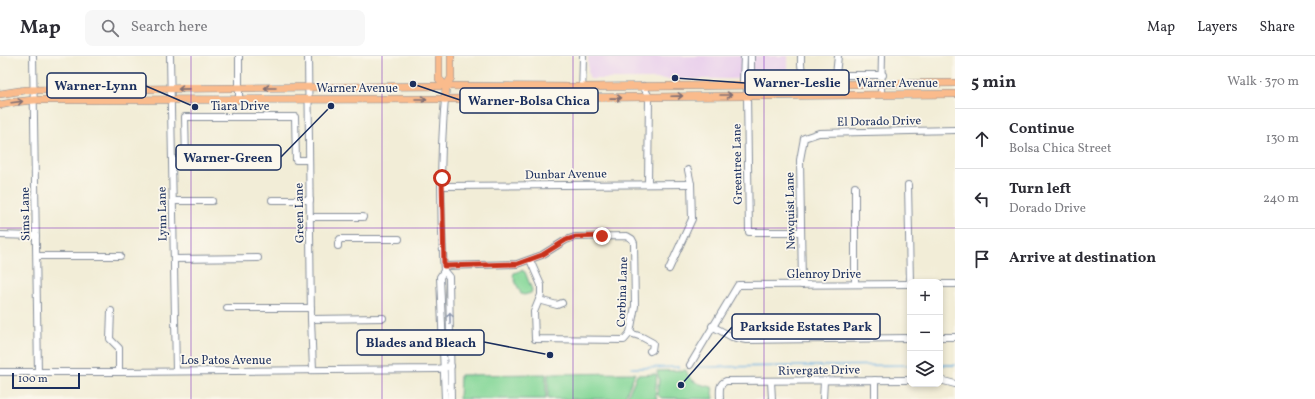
<!DOCTYPE html>
<html lang="en">
<head>
<meta charset="utf-8">
<style>
  :root { --surface:#fff; --page:#f7f7f7; --text:#2b2b33; --muted:#7c7c81; --line:#e1e1e2 }
  body { margin:0; font-family:Vollkorn,serif; background:var(--page); color:var(--text) }
  .controls { position:absolute; right:12px; bottom:12px; display:grid; overflow:hidden; border-radius:8px; box-shadow:0 2px 6px #0003 }
  .controls button { width:36px; height:36px; display:grid; place-items:center; padding:0; border:0; border-bottom:1px solid var(--line); background:var(--surface); color:var(--text); font:20px sans-serif }
  .scale { position:absolute; left:12px; bottom:10px; width:68px; box-sizing:border-box; padding-left:4px; border:2px solid #1b2f5e; border-top:0; font-size:11px; line-height:14px; white-space:nowrap; color:#1b2f5e; -webkit-text-stroke:3px #fbf7ec; paint-order:stroke }
  .stop { position:absolute; width:12px; height:12px; margin:-9px; border:3px solid #c8321e; border-radius:50%; background:#fff }
  .stop.end { background:#c8321e; border-color:#fff; box-shadow:0 1px 4px #0008 }
  .list { margin:0; padding:0; list-style:none }
  h2 { display:flex; justify-content:space-between; align-items:center; height:52px; margin:0; padding:0 16px; font-size:17px }
  h2 small { font-size:13px; font-weight:400; color:var(--muted) }
  .list li { display:grid; grid-template-columns:26px 1fr auto; gap:12px; align-items:center; box-sizing:border-box; height:60px; padding:0 16px; border-top:1px solid var(--line) }
  .list b { display:block; font-size:15px; white-space:nowrap }
  .list p { margin:0; font-size:13px; white-space:nowrap; color:var(--muted) }
  .list em { font-size:13px; font-style:normal; color:var(--muted) }
  .icon { flex:none; width:22px; height:22px; fill:none; stroke:currentColor; stroke-width:2; stroke-linecap:round; stroke-linejoin:round }
  .map { position:relative; flex:none; width:955px; height:343px; overflow:hidden }
  header { display:flex; align-items:center; gap:24px; box-sizing:border-box; height:56px; padding:0 20px; background:var(--surface); border-bottom:1px solid var(--line) }
  header strong { font-size:19px }
  nav { display:flex; gap:22px; margin-inline-start:auto; font-size:14px }
  .search { width:280px; height:36px; background:var(--page); display:flex; align-items:center; gap:10px; box-sizing:border-box; padding:0 14px; border-radius:8px; color:var(--muted); font-size:15px }
  main { display:flex }
  aside { flex:1; background:var(--surface) }
  .map>svg:first-child { display:block }
  .built { fill:#ead1ec }
  .green { fill:#85d798; stroke:#50837b }
  .lines { fill:none; stroke-linecap:round; stroke-linejoin:round }
  .stream { stroke:#6eb1e3; stroke-width:1.5 }
  .minor-casing { stroke:#868e9a; stroke-width:8 }
  .major-casing { stroke:#868e9a; stroke-width:8 }
  .minor { stroke:#fff; stroke-width:6 }
  .major { stroke:#fabb8c; stroke-width:7 }
  .oneway { stroke:#7f6e73 }
  .oneway2 { stroke:#8d97ae }
  .route { stroke:#c8321e; stroke-width:5 }
  .grid { fill:none; stroke:#7b2cbf; stroke-width:1; stroke-opacity:0.55 }
  .labels { text-anchor:middle; stroke-width:3.5; stroke-linejoin:round; paint-order:stroke }
  .street-label { font-size:12px; fill:#1b2f5e; stroke:#fbf7ec }
  .leader { fill:none; stroke:#1b2f5e; stroke-width:1.5 }
  .callout-dot { fill:#1b2f5e; stroke:#fbf7ec; stroke-width:1.5 }
  .callout { fill:#fbf7ec; stroke:#1b2f5e; stroke-width:1.5 }
  .callout-label { font-size:13px; text-anchor:middle; font-weight:bold; fill:#1b2f5e }
</style>
</head>
<body>
<header>
<strong>Map</strong>
<div class="search"><svg class="icon" aria-label="search" viewBox="0 0 24 24"><circle cx="10" cy="10" r="6"/><path d="M15 15l6 6"/></svg>Search here</div>
<nav><a>Map</a><a>Layers</a><a>Share</a></nav>
</header>
<main>
<div class="map">
<svg width="955" height="343" viewBox="0 0 955 343">
  <rect width="100%" height="100%" fill="#fbf7ec"/>
  <filter id="ink" filterUnits="userSpaceOnUse"><feTurbulence type="fractalNoise" baseFrequency=".025" numOctaves="2"/><feDisplacementMap in="SourceGraphic" scale="8" xChannelSelector="R" yChannelSelector="G"/><feConvolveMatrix kernelMatrix="1 2 1 2 8 2 1 2 1" color-interpolation-filters="sRGB"/></filter>
  <filter id="wash" filterUnits="userSpaceOnUse"><feTurbulence type="fractalNoise" baseFrequency=".012" numOctaves="4" result="noise"/><feDisplacementMap in="SourceGraphic" scale="16" xChannelSelector="R" yChannelSelector="G"/><feGaussianBlur stdDeviation="0.9" result="paint"/><feColorMatrix in="noise" values="0 0 0 0 0 0 0 0 0 0 0 0 0 0 0 0 0 1.4 0 .05"/><feComposite in="paint" operator="in"/></filter>
  <g filter="url(#wash)">
    <rect width="100%" height="100%" fill="#f2edd7"/>
    <path class="built" d="M588 0H788V23H590L588 17Z"/>
    <g class="green">
      <path d="M522 214 525 216 532 234 531 237 524 239 521 238 513 220 514 217Z"/>
      <path d="M686 314C690 327 700 328 712 331L714 343 661 342 657 338 659 324 657 315Z"/>
      <path d="M635 317 624 343H548V318Z"/>
      <path d="M546 318V343H459L460 319Z"/>
      <path d="M656 318C658 327 653 336 657 343H626L637 319Z"/>
    </g>
    <g class="lines">
      <g class="stream">
        <path d="M940 309H955"/>
        <path d="M695 311 910 309"/>
        <path d="M632 312 679 311"/>
      </g>
    </g>
  </g>
  <g filter="url(#ink)">
    <g class="lines">
      <defs>
        <g id="minor">
          <path d="M33 0 38 316"/>
          <path d="M170 0 176 315"/>
          <path d="M239 0V44"/>
          <path d="M308 0 311 263 313 314"/>
          <path d="M744 0 743 25 747 29V39L749 176H801"/>
          <path d="M801 0C801 7 800 13 805 19H883"/>
          <path d="M836 19 838 0"/>
          <path d="M747 29 751 25V0"/>
          <path d="M643 30 649 41 648 128"/>
          <path d="M881 38 882 0"/>
          <path d="M582 42 583 0"/>
          <path d="M445 43C440 100 440 158 444 215L440 221 445 343"/>
          <path d="M172 105H186L185 61H295L296 104H309"/>
          <path d="M908 129 910 226"/>
          <path d="M441 130 691 128"/>
          <path d="M855 131V228"/>
          <path d="M272 144H310"/>
          <path d="M173 145H212"/>
          <path d="M310 161H363"/>
          <path d="M0 179 36 180"/>
          <path d="M338 190V187L340 183H399"/>
          <path d="M37 200H120"/>
          <path d="M174 203 258 202"/>
          <path d="M530 204 541 229V239L534 256 535 283 624 284 630 277"/>
          <path d="M444 210 517 208 542 199 566 184 575 181 627 180 632 183 634 187 635 250 630 277"/>
          <path d="M669 213 692 163 691 128 688 114"/>
          <path d="M444 215 449 221 451 343"/>
          <path d="M940 228H955"/>
          <path d="M802 229 800 104 804 82 819 77 955 74"/>
          <path d="M539 244 557 249 562 247"/>
          <path d="M227 252H311"/>
          <path d="M111 255 110 283 119 292V316"/>
          <path d="M311 263 383 262"/>
          <path d="M712 270 732 281 746 284 910 282"/>
          <path d="M630 277 642 281 653 287 652 294 650 295"/>
          <path d="M940 281H955"/>
          <path d="M690 309 738 229 910 228"/>
          <path d="M0 316H119L438 313 451 310"/>
          <path d="M875 324V343"/>
          <path d="M940 324 955 328"/>
          <path d="M771 325 772 343"/>
          <path d="M720 343C720 336 718 328 726 325L910 324"/>
          <path d="M823 343 824 325"/>
        </g>
        <g id="major">
          <path d="M439 0V23L446 30"/>
          <path d="M0 38 25 34 446 30 582 31 955 27"/>
          <path d="M445 43 446 30 451 22V0"/>
          <path d="M0 49 15 46 34 44 445 43 955 38"/>
        </g>
      </defs>
      <use href="#minor" class="minor-casing"/>
      <use href="#major" class="major-casing"/>
      <use href="#minor" class="minor"/>
      <use href="#major" class="major"/>
    </g>
    <defs><path id="oneway-shaft" d="M-6 0H5M1.5-3L5.5 0L1.5 3" fill="none" stroke-width="1.6" stroke-linecap="round" stroke-linejoin="round"/></defs>
    <g class="oneway">
      <use href="#oneway-shaft" transform="translate(270 32) rotate(180)"/>
      <use href="#oneway-shaft" transform="translate(184 33) rotate(179)"/>
      <use href="#oneway-shaft" transform="translate(726 39)"/>
      <use href="#oneway-shaft" transform="translate(677 40) rotate(-2)"/>
      <use href="#oneway-shaft" transform="translate(616 42) rotate(-1)"/>
      <use href="#oneway-shaft" transform="translate(421 43)"/>
      <use href="#oneway-shaft" transform="translate(17 46) rotate(-7)"/>
    </g>
    <use class="oneway2" href="#oneway-shaft" transform="translate(450 262) rotate(-91)"/>
  </g>
  <g class="lines" filter="url(#ink)">
    <path class="route" d="M442 122 444 210 517 208 542 199 566 184 575 181 602 180"/>
  </g>
  <path class="grid" d="M191 0V343M382 0V343M573 0V343M764 0V343M0 172H955"/>
  <g class="labels">
    <g class="street-label">
      <text x="897" y="31">Warner Avenue</text>
      <text x="357" y="36">Warner Avenue</text>
      <text x="240" y="54">Tiara Drive</text>
      <text transform="translate(879 65) rotate(-1)" y="4">El Dorado Drive</text>
      <text transform="translate(737 108) rotate(-91)" y="4">Greentree Lane</text>
      <text transform="translate(566 118) rotate(-1)" y="4">Dunbar Avenue</text>
      <text transform="translate(790 155) rotate(-91)" y="4">Newquist Lane</text>
      <text transform="translate(299 157) rotate(-91)" y="4">Green Lane</text>
      <text transform="translate(25 158) rotate(-91)" y="4">Sims Lane</text>
      <text transform="translate(162 158) rotate(-91)" y="4">Lynn Lane</text>
      <text x="824" y="222">Glenroy Drive</text>
      <text transform="translate(622 236) rotate(-88)" y="4">Corbina Lane</text>
      <text x="226" y="308">Los Patos Avenue</text>
      <text transform="translate(819 314) rotate(-1)" y="4">Rivergate Drive</text>
    </g>
  </g>
  <path class="leader" d="M675 22L745 27M195 51L146 30M413 28L460 44M331 50L281 101M681 329L732 271M550 299L484 286"/>
  <g class="callout-dot">
    <circle cx="675" cy="22" r="4"/>
    <circle cx="195" cy="51" r="4"/>
    <circle cx="413" cy="28" r="4"/>
    <circle cx="331" cy="50" r="4"/>
    <circle cx="681" cy="329" r="4"/>
    <circle cx="550" cy="299" r="4"/>
  </g>
  <g class="callout">
    <rect x="745" y="14" width="104" height="25" rx="4"/>
    <rect x="47" y="17" width="99" height="25" rx="4"/>
    <rect x="460" y="32" width="138" height="25" rx="4"/>
    <rect x="176" y="89" width="105" height="25" rx="4"/>
    <rect x="732" y="258" width="148" height="25" rx="4"/>
    <rect x="357" y="274" width="127" height="25" rx="4"/>
  </g>
  <g class="callout-label">
    <text x="797" y="31">Warner-Leslie</text>
    <text x="96" y="34">Warner-Lynn</text>
    <text x="529" y="49">Warner-Bolsa Chica</text>
    <text x="228" y="106">Warner-Green</text>
    <text x="806" y="275">Parkside Estates Park</text>
    <text x="421" y="291">Blades and Bleach</text>
  </g>
</svg>
<div class="controls">
<button>+</button>
<button>−</button>
<button><svg class="icon" aria-label="layers" viewBox="0 0 24 24"><path d="M12 4l9 5-9 5-9-5zM3 14l9 5 9-5"/></svg></button>
</div>
<div class="scale">100 m</div>
<div class="stop" style="left:442px;top:122px"></div>
<div class="stop end" style="left:602px;top:180px"></div>
</div>
<aside>
<h2>5 min<small>Walk · 370 m</small></h2>
<ul class="list">
<li><svg class="icon" aria-label="ahead" viewBox="0 0 24 24"><path d="M12 20V5M6 11l6-6 6 6"/></svg><div><b>Continue</b><p>Bolsa Chica Street</p></div><em>130 m</em></li>
<li><svg class="icon" aria-label="left" viewBox="0 0 24 24"><path d="M17 20v-9H6M10 6l-5 5 5 5"/></svg><div><b>Turn left</b><p>Dorado Drive</p></div><em>240 m</em></li>
<li><svg class="icon" aria-label="arrive" viewBox="0 0 24 24"><path d="M6 21V4h12l-3 4 3 4H6"/></svg><div><b>Arrive at destination</b></div></li>
</ul>
</aside>
</main>
</body>
</html>
